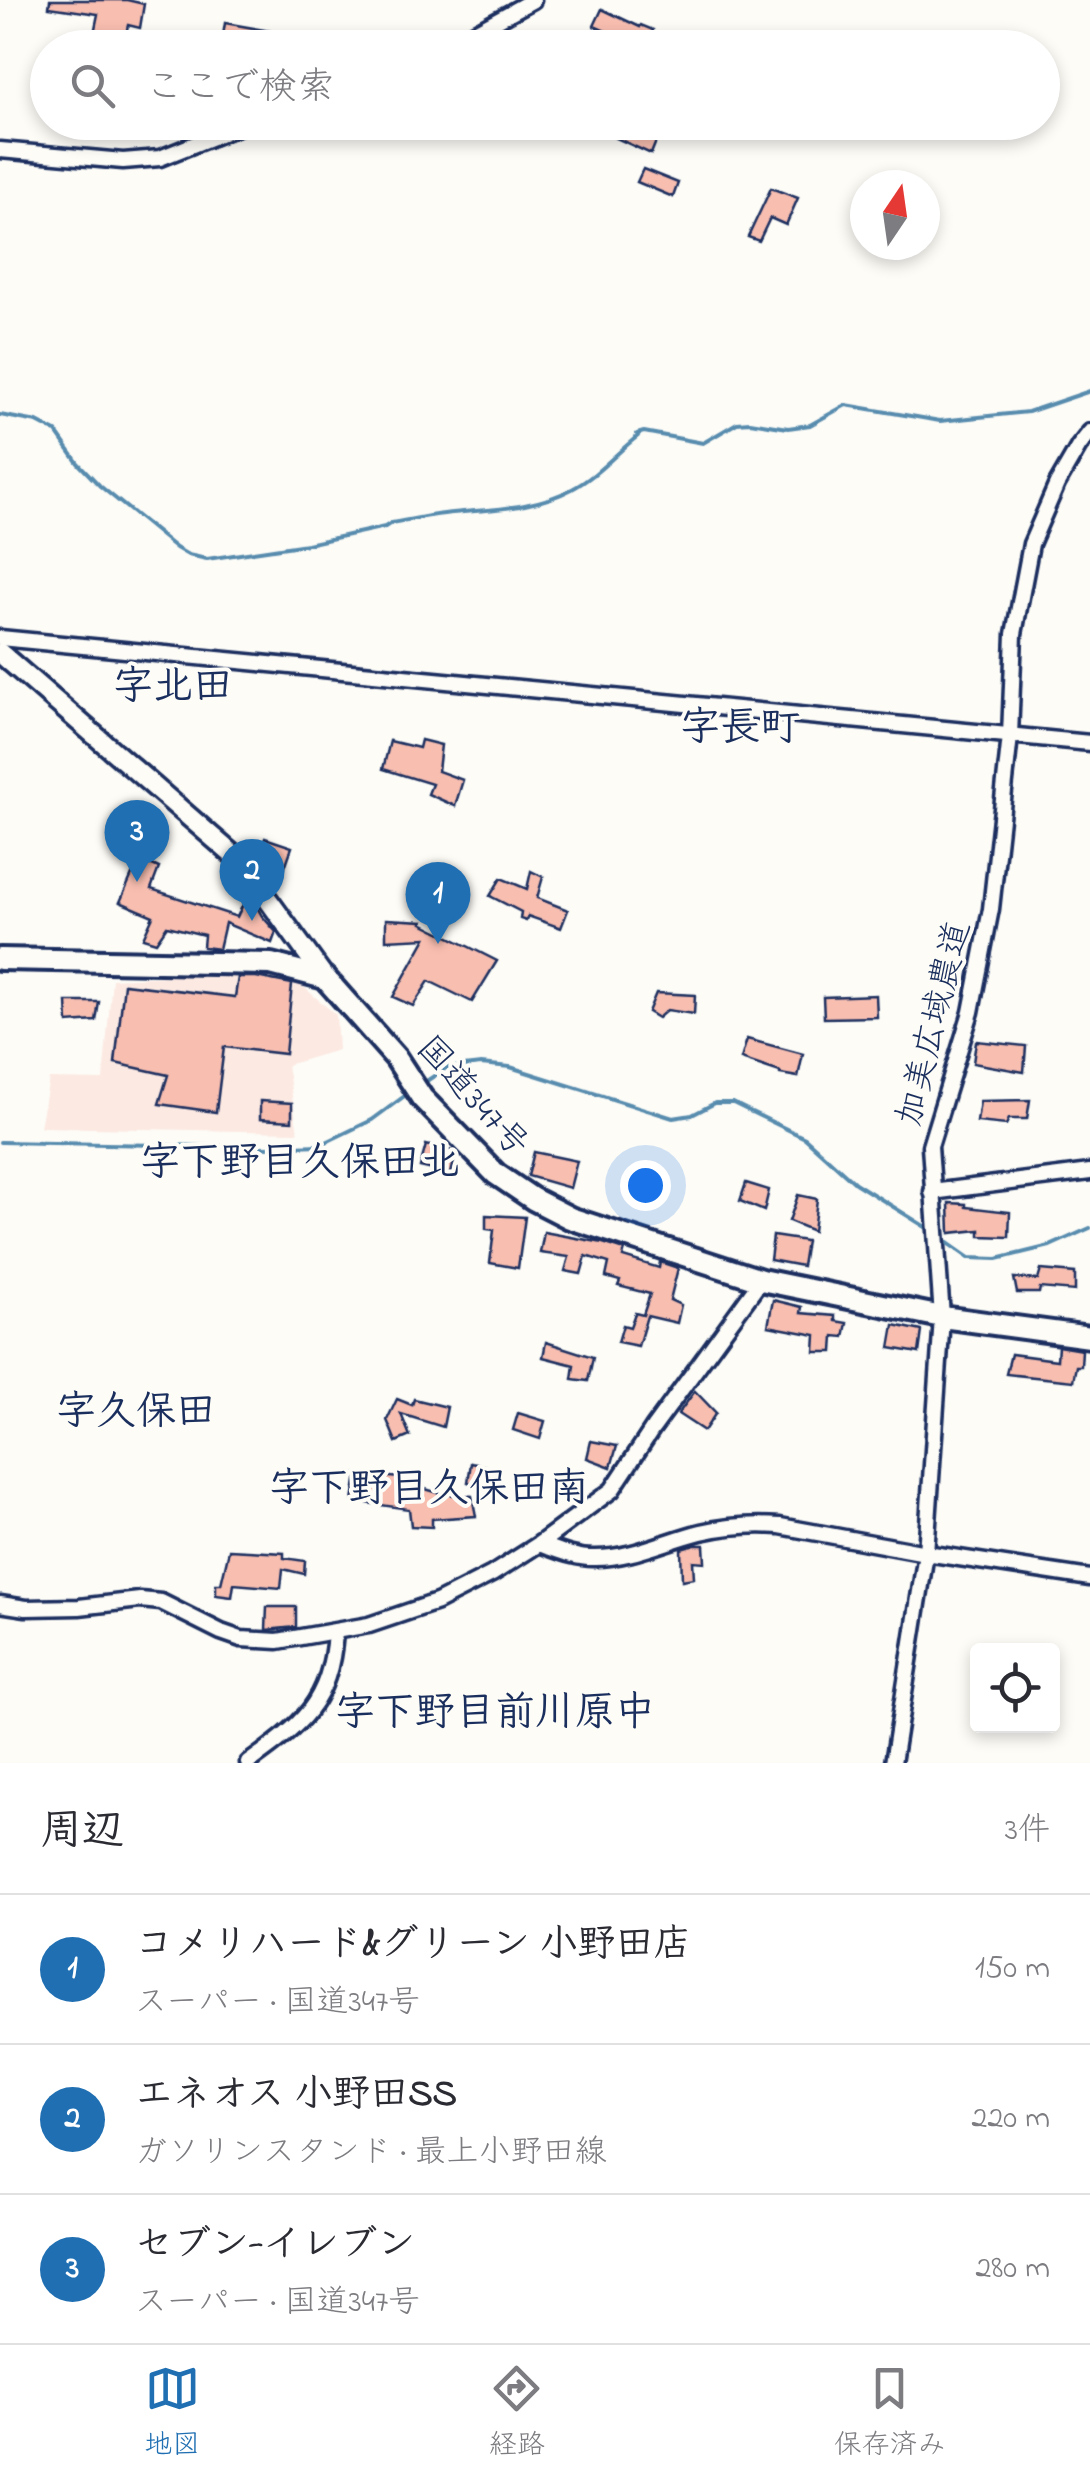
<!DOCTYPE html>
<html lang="ja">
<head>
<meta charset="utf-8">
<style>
  :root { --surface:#fff; --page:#f2f2f3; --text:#2b2b33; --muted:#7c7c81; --line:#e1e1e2; --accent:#1f6fb2 }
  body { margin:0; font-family:"Indie Flower","Klee One",sans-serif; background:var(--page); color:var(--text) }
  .controls { position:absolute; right:30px; bottom:30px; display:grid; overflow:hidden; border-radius:10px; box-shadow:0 5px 15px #0003 }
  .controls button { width:90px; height:90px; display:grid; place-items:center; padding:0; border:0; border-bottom:2px solid var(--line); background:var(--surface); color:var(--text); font:50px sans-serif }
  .compass { position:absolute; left:850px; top:170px; width:90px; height:90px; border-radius:50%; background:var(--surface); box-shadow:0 5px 15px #0003; rotate:13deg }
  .you { position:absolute; left:645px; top:1185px; width:35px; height:35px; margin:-25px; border:8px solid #fff; border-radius:50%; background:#1a73e8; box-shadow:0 0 0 15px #1a73e833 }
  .badge { display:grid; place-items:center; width:65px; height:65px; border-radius:50%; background:var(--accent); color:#fff; font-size:32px; font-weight:700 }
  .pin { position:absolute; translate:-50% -82px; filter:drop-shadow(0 2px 5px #0008) }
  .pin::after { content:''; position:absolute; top:52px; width:35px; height:30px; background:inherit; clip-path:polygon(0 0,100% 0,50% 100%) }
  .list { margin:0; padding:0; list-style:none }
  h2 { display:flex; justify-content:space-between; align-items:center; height:130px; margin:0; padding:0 40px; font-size:42px }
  h2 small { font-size:32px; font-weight:400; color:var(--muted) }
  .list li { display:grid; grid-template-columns:65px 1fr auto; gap:30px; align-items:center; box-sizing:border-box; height:150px; padding:0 40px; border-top:2px solid var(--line) }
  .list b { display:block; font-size:38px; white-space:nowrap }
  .list p { margin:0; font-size:32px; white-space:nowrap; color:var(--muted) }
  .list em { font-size:32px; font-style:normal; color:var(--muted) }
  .icon { flex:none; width:55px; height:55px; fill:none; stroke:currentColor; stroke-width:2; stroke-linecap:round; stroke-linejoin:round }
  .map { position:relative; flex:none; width:1090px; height:1763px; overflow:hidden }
  .search { position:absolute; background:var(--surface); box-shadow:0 5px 15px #0003; left:30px; right:30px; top:30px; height:110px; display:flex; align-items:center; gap:25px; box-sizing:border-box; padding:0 35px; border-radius:55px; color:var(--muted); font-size:38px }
  .sheet { height:580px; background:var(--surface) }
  nav { display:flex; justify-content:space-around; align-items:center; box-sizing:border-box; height:140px; border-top:2px solid var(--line); background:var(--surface); font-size:28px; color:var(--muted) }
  nav a { display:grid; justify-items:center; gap:5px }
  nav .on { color:var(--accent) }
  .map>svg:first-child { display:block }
  .built { fill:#fce9e2 }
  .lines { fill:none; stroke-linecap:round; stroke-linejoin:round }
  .stream { stroke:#598cae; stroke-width:4 }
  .building { fill:#f8beb0; stroke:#1b2f5e; stroke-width:2.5 }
  .minor-casing { stroke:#1b2f5e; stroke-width:21 }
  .major-casing { stroke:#1b2f5e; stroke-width:25 }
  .highway-casing { stroke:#1b2f5e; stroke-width:28 }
  .minor { stroke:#fdfcf7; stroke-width:14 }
  .major { stroke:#fdfcf7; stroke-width:18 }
  .highway { stroke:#fdfcf7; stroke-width:20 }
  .labels { text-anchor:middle; stroke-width:8; stroke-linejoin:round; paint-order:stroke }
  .street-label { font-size:35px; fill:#1b2f5e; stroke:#fdfcf7 }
  .quarter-label { font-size:40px; font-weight:bold; fill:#1b2f5e; stroke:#fdfcf7 }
</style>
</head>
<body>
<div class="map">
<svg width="1090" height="1763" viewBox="0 0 1090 1763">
  <rect width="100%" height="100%" fill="#fdfcf7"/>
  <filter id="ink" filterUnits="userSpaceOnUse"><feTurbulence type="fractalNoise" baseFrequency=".01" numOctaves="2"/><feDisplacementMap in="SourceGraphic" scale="20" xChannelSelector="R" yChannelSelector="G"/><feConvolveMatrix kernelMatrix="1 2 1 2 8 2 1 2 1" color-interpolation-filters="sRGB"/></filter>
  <g filter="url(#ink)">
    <path class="built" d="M231 973 298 982 336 1015 338 1050 287 1065 298 1132 40 1127 49 1079 103 1080 112 979Z"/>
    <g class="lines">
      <g class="stream">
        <path d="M0 415 37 422 56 432 78 463 100 486 176 548 188 555 207 559 307 544 385 527 391 523C409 520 426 516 444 514 487 509 533 510 572 489 597 476 616 453 638 436L637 434 644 432 703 443 737 423 750 422 788 428 810 425 846 405 940 421 1028 412 1090 391"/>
        <path d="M422 1084 446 1068 481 1064 510 1067 673 1118 692 1115 715 1103H733L805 1138 855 1183 932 1231"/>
        <path d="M0 1142 265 1147 320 1145 372 1120 410 1092"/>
        <path d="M939 1237 969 1258 997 1259 1050 1246 1090 1228"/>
      </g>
    </g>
    <g class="building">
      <path d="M50 0H127L144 4 140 28 128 25 123 48H91L98 14 49 7Z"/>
      <path d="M602 9 640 27 641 25 653 30 647 47 628 36 626 40 594 26Z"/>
      <path d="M225 23 282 33 279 48H221Z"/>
      <path d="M624 122H644L661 129 651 154 616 138Z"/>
      <path d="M643 169 678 183 673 197 637 182Z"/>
      <path d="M771 188 798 198 786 225 770 218 759 241 748 237Z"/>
      <path d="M421 740 441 745 438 771 463 780 455 806 428 794 432 784 383 769 390 741 419 748Z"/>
      <path d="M265 838 292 847 285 867 259 854Z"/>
      <path d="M139 859 159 868 151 889 237 917 246 898 254 902 262 916 276 932 272 943 225 923 219 949 203 947 204 935 167 926 156 942 143 938 153 916 120 902Z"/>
      <path d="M531 871 543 877 537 898 568 910 561 928 528 916 526 921 520 919 521 912 490 896 501 878 527 889Z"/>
      <path d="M386 919 423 921 422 923 497 961 472 1002 429 981 413 1006 393 997 426 938 386 940Z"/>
      <path d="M238 977H256L292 984 285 1054 224 1047 216 1112 159 1104 168 1075 115 1063 124 984 235 997Z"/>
      <path d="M656 993 695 995 694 1014 667 1010 658 1018 648 1012Z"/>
      <path d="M876 995 877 1017 824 1018 823 997Z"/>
      <path d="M67 1002H99L96 1021 68 1023Z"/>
      <path d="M747 1039 803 1054 798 1077 780 1074V1072L741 1059Z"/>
      <path d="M976 1041 1026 1046 1024 1072 973 1063Z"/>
      <path d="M1030 1100 1027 1119H1009L1006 1125 977 1122 980 1101Z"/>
      <path d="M260 1101 292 1103V1121L260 1119Z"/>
      <path d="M426 1145 456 1152 451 1174 420 1167Z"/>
      <path d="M534 1152 577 1161 570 1188 528 1176Z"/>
      <path d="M746 1183 769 1190 764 1211 740 1201Z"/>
      <path d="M798 1195 817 1199 813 1231 789 1221Z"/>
      <path d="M949 1203 966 1204V1207L1010 1212 1009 1237 980 1236V1230L950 1233Z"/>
      <path d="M486 1215 525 1217 518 1268 490 1263 494 1230 486 1229Z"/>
      <path d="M544 1232 603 1243 625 1250 623 1257 659 1268 660 1262 678 1268 670 1300 681 1305 677 1323 647 1316 638 1346 618 1342 623 1325 630 1327 635 1313 643 1315 650 1294 618 1286 620 1281 606 1277 609 1263 586 1256 581 1274 565 1271 569 1257 540 1253Z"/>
      <path d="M773 1236 806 1241 802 1266 770 1260Z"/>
      <path d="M1041 1270 1075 1273V1291L1040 1288 1039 1293H1017L1014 1278 1038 1280Z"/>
      <path d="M773 1300 802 1307 801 1313 835 1316V1321L847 1323 844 1337 834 1336 833 1352H815L816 1335 768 1326Z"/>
      <path d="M894 1325 922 1331 919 1353 890 1348Z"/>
      <path d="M546 1342 593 1357 588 1381 572 1379 574 1365 543 1357Z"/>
      <path d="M1058 1346 1082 1350 1081 1366H1076L1073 1381 1006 1374 1011 1354 1057 1360Z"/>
      <path d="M695 1391 716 1413 704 1431 678 1414Z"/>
      <path d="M397 1399 412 1405 414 1399 447 1407 443 1427 401 1414 410 1436 396 1442 387 1420Z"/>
      <path d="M518 1413 545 1421 540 1439 513 1430Z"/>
      <path d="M591 1441 617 1446 611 1467 587 1458Z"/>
      <path d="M471 1463 501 1469 499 1489 468 1482Z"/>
      <path d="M357 1474 422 1480V1488L442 1494 472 1496 476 1516 432 1519V1527L411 1526 409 1509 353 1501Z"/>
      <path d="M695 1545H704L705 1562 693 1561 694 1578 682 1580 681 1549Z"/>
      <path d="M229 1550 284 1553V1558L305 1561 304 1574 283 1569 281 1588 234 1584 232 1597 216 1595V1584H221Z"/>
      <path d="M267 1607H296V1627L266 1630Z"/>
    </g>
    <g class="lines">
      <defs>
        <g id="minor">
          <path d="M436 48 475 32 533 0"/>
          <path d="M0 150 123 161 160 158 250 122"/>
          <path d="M0 638 1090 743"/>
          <path d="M932 1192 1090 1172"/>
          <path d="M539 1544C557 1550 574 1558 593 1558 630 1559 665 1541 701 1532 727 1526 753 1524 780 1526L926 1553 1090 1578"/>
          <path d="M0 1604 26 1608 79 1607 140 1600 161 1602 221 1632 241 1639 278 1641 369 1625 437 1602 492 1574 539 1544 612 1490 653 1428 761 1280"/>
          <path d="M248 1763C302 1724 330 1703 335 1633"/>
          <path d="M893 1763 926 1553 942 1317 930 1146 971 1012 991 909 1010 736 1014 634 1031 544 1057 484 1079 446 1090 432"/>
        </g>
        <path id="major" d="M0 653 240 861 325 978"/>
        <path id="highway" d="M0 959 271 964 325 978 396 1058 422 1098 496 1174 533 1199 570 1218 761 1280 942 1317 1090 1337"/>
      </defs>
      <use href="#minor" class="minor-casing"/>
      <use href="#major" class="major-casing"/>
      <use href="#highway" class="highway-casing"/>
      <use href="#minor" class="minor"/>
      <use href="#major" class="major"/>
      <use href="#highway" class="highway"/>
    </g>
  </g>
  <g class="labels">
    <g class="street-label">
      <text transform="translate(932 1023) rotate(-76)" y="12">加美広域農道</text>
      <text transform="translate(474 1095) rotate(48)" y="12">国道347号</text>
    </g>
    <g class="quarter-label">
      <text x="173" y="698">字北田</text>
      <text x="740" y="739">字長町</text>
      <text x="300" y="1174">字下野目久保田北</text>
      <text x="136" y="1423">字久保田</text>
      <text x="429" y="1500">字下野目久保田南</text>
      <text x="495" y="1724">字下野目前川原中</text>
    </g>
  </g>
</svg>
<div class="controls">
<button><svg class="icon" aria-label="locate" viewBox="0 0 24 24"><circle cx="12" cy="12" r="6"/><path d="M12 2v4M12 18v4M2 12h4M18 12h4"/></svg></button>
</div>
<svg class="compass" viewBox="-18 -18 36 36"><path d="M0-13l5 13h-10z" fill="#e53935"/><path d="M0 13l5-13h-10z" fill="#7c7c81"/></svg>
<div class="you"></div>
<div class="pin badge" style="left:438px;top:944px">1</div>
<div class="pin badge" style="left:252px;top:921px">2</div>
<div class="pin badge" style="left:137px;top:882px">3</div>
<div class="search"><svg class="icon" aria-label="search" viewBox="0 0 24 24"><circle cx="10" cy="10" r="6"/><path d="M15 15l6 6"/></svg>ここで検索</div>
</div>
<section class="sheet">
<h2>周辺<small>3件</small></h2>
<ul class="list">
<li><span class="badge">1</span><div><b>コメリハード&amp;グリーン 小野田店</b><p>スーパー · 国道347号</p></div><em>150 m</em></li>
<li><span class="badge">2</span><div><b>エネオス 小野田SS</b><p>ガソリンスタンド · 最上小野田線</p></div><em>220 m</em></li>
<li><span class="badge">3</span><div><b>セブン-イレブン</b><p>スーパー · 国道347号</p></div><em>280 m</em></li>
</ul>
</section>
<nav>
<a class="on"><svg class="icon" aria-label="map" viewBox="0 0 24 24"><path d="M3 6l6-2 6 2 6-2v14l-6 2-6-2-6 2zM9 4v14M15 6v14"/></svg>地図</a>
<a><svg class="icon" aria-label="directions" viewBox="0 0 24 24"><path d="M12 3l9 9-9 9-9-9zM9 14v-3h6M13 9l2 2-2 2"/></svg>経路</a>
<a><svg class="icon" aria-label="saved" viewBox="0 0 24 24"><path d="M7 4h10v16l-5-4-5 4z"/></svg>保存済み</a>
</nav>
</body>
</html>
